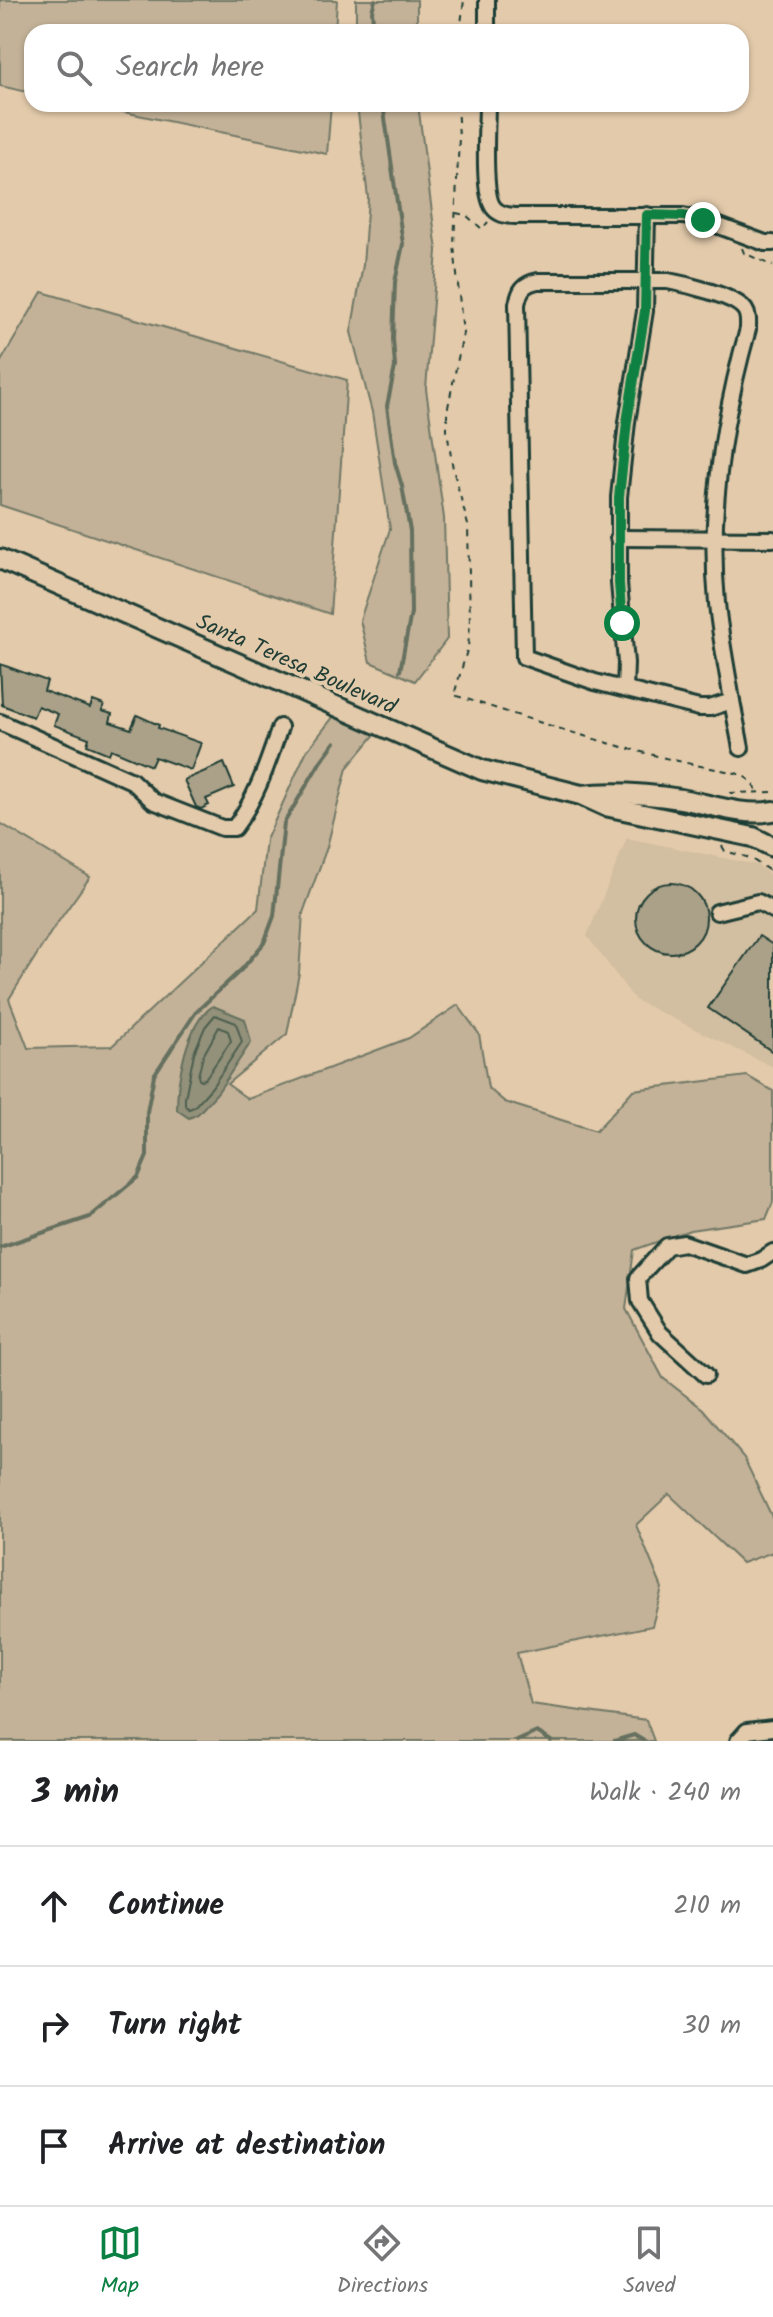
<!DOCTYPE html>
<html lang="en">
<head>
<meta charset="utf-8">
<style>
  :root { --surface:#fff; --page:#f2f2f2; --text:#202124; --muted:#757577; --line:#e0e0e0; --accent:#0b8043 }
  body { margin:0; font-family:Kalam,sans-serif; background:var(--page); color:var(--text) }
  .stop { position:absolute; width:24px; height:24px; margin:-18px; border:6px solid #0b8043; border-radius:50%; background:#fff }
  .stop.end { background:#0b8043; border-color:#fff; box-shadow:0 2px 8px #0008 }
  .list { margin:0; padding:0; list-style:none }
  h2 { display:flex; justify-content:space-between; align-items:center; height:104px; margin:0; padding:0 32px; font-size:34px }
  h2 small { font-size:26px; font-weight:400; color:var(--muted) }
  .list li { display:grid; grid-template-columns:52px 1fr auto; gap:24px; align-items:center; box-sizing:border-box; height:120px; padding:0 32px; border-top:2px solid var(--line) }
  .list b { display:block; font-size:30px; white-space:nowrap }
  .list em { font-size:26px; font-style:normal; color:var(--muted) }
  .icon { flex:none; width:44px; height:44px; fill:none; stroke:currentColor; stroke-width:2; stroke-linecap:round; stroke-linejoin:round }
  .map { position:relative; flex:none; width:773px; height:1741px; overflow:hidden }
  .search { position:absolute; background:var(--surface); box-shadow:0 2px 6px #0004; left:24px; right:24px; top:24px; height:88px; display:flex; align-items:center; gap:20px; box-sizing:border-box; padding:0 28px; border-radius:24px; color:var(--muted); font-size:30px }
  .sheet { height:464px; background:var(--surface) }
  nav { display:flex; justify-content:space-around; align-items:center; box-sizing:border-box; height:112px; border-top:2px solid var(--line); background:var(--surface); font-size:22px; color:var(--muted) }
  nav a { display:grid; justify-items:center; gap:4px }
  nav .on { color:var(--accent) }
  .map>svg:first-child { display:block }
  .built { fill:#d2bea0 }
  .green { fill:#c3b298; stroke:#717866; stroke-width:2 }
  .water { fill:#93917a; stroke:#656f5e; stroke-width:2 }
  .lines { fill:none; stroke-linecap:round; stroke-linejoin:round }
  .shore { stroke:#4d5f50; stroke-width:2 }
  .stream { stroke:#656f5e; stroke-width:4 }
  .building { fill:#aaa188; stroke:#1f3d34; stroke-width:2 }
  .minor-casing { stroke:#1f3d34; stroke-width:20 }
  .major-casing { stroke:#1f3d34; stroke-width:24 }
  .path { stroke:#1f3d34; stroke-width:2; stroke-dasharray:6 6; stroke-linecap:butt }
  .minor { stroke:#e3caab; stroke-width:14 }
  .major { stroke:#e3caab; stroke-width:18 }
  .route { stroke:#0b8043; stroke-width:10 }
  .labels { text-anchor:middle; stroke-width:8; stroke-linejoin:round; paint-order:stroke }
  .street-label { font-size:22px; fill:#1f3d34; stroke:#e3caab }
</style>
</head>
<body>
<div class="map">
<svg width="773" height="1741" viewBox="0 0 773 1741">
  <rect width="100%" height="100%" fill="#e3caab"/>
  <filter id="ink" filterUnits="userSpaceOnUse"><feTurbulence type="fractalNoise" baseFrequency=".0125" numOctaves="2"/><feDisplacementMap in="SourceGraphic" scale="16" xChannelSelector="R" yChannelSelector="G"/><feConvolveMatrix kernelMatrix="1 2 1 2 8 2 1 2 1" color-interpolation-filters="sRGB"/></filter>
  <g filter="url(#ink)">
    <path class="built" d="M627 838 757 865 773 877V1067L635 1000 587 936Z"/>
    <g class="green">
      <path d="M0 0H337L335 32H32V93L0 86Z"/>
      <rect x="356" y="0" width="61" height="32"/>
      <path d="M85 104H331L327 154Z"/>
      <path d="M357 104H418L437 251 426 389 444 518 447 639 415 681 370 662 360 620 390 529 372 412 351 332 363 265 368 198Z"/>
      <path d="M42 292 347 380 330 614 0 505V363Z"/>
      <path d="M334 716 377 732 347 768 327 847 303 913 299 973 287 1034 227 1084 248 1099 409 1038 458 1005 479 1034 488 1088 505 1102 596 1131 633 1090 747 1076 773 1091V1202L766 1219 690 1230 634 1250 626 1309 663 1378 703 1409 744 1458 773 1519V1552L742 1563 669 1494 636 1525 662 1588 652 1626 517 1653 531 1704 646 1720 654 1741H0V823L90 877 51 932 9 999 28 1048 112 1046 258 909 266 840 306 752Z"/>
    </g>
    <path class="water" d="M213 1006 245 1019 251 1042 218 1092 198 1114 189 1118 177 1110C177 1081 186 1023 213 1006Z"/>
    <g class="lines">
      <g class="shore">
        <path d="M215 1015 236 1023 242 1042 212 1087 194 1107 189 1109 185 1105V1098L194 1053 205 1027Z"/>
        <path d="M219 1027 228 1031 231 1041 205 1079 200 1080 198 1076 203 1056Z"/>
      </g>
      <g class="stream">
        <path d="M374 32 372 11 375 0"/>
        <path d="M383 104 403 244 395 282 393 339 395 367 387 406 395 463 402 486 410 531 411 613 400 671"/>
        <path d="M0 1247 90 1217 138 1177 147 1156V1112L154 1075 196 1012 242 969 264 943 274 916 284 823 321 761 335 742"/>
        <path d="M517 1741 537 1732 551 1741"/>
        <path d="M614 1741 634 1735 644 1741"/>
      </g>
    </g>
    <g class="building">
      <path d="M0 664 47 681 44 691 90 708 93 701 104 705 102 711 112 714 110 722 131 729 137 715 159 725 158 728 201 743 191 770 155 757 151 766 111 749 109 754 87 745 89 738 54 725 58 714 38 706 33 717 2 705Z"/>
      <path d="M224 763 234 787 206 799 209 805 201 809 196 807 184 780Z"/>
      <circle cx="671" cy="918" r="35"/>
      <path d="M759 936 773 945V1052L708 1008Z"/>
    </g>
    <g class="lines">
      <defs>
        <g id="minor">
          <path d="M487 0V32"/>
          <path d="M487 104C487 125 482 192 493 207 498 214 508 216 516 216H683L703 220 765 243H773"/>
          <path d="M538 281H668C685 284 736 296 745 310 749 316 748 322 748 329 723 418 708 510 717 603 720 636 727 669 732 701L710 708H699L595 682 524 657 517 304C520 290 523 284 538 281Z"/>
          <path d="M618 538 773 539"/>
          <path d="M625 689 626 663 619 583V497L627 422 645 311 647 215"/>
          <path d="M732 701 741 748"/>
          <path d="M0 722 132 781 153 801 222 828H234C257 798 268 762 280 727"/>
          <path d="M717 912 758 902 773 910"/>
          <path d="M706 1375 660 1333 640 1301 638 1278 667 1246 684 1243 747 1265 761 1260 773 1252"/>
          <path d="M738 1741 747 1731 773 1728"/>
        </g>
        <g id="major">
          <path d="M0 559 482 770 581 795 605 806 753 837 773 847"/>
          <path d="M582 795C615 791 648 794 681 799 710 804 744 817 773 811"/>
        </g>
      </defs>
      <use href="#minor" class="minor-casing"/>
      <use href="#major" class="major-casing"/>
      <g class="path">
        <path d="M460 32 464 0"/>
        <path d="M457 104 459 137 454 245 463 334 447 412V431L453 469 468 525 470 625 468 647 454 695C539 722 624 751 711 768 728 772 751 772 757 792"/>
        <path d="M456 213 466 215 482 229 488 222"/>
        <path d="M742 248 744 253 773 266"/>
        <path d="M730 793 773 792"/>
        <path d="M722 846 725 851 750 858 773 873"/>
      </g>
      <use href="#minor" class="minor"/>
      <use href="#major" class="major"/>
    </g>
  </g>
  <g class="lines" filter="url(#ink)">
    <path class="route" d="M622 623 619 583V497L627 422 645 311 647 215 683 216 703 220"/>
  </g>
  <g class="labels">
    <g class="street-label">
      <text transform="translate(297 663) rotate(24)" y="8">Santa Teresa Boulevard</text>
    </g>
  </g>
</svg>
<div class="stop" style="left:622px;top:623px"></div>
<div class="stop end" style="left:703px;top:220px"></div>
<div class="search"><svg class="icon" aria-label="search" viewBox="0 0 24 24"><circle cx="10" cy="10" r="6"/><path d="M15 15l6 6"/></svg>Search here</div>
</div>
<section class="sheet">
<h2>3 min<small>Walk · 240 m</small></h2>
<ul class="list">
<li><svg class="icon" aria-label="ahead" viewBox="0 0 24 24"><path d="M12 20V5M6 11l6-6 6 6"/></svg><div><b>Continue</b></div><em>210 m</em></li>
<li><svg class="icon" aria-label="right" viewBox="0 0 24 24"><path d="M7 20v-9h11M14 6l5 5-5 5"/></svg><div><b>Turn right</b></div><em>30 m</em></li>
<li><svg class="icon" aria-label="arrive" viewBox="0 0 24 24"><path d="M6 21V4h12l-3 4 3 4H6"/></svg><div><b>Arrive at destination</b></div></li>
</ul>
</section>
<nav>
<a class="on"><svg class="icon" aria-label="map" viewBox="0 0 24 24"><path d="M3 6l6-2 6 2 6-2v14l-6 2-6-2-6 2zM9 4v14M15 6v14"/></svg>Map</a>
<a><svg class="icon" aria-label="directions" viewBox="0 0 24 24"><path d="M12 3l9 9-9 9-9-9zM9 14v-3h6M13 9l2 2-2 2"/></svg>Directions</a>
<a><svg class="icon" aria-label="saved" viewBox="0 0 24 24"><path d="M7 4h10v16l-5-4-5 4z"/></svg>Saved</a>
</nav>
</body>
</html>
